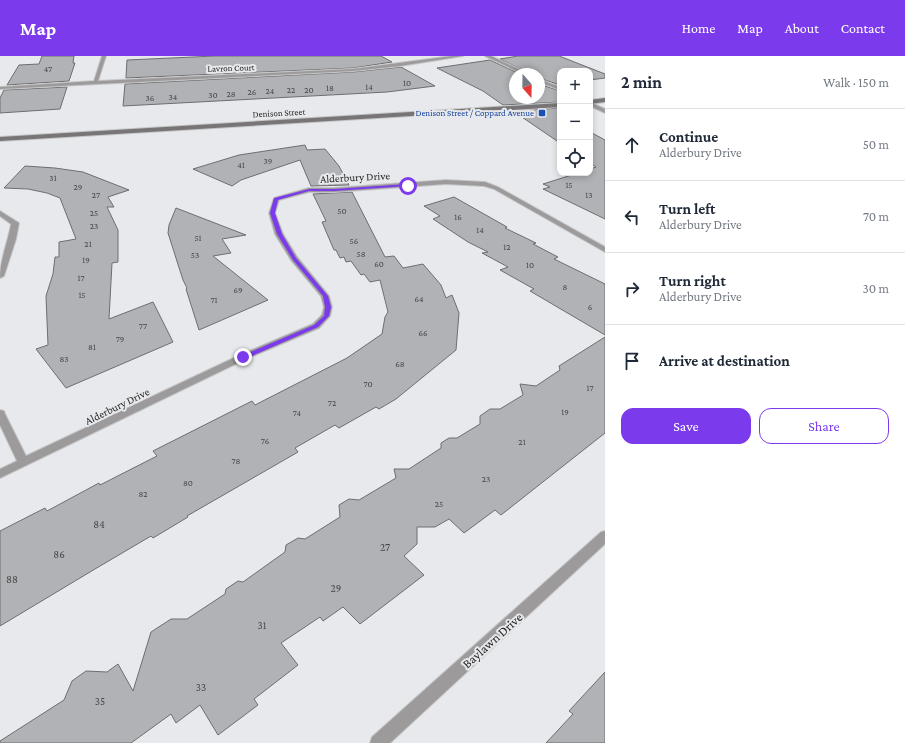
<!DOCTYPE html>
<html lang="en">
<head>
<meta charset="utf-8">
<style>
  :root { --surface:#fff; --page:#f6f6f7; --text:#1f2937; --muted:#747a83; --line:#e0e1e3; --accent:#7c3aed }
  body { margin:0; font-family:"Crimson Pro",serif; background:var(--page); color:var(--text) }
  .controls { position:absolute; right:12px; top:12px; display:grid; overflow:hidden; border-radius:8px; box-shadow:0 2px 6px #0003 }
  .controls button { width:36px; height:36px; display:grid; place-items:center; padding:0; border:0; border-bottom:1px solid var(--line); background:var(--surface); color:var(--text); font:20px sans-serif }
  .compass { position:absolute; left:509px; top:12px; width:36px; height:36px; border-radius:50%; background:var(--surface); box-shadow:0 2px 6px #0003; rotate:160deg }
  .stop { position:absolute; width:12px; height:12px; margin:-9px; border:3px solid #7c3aed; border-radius:50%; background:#fff }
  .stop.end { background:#7c3aed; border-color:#fff; box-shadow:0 1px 4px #0008 }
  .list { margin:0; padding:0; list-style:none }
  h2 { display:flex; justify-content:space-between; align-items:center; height:52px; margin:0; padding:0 16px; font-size:17px }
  h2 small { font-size:13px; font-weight:400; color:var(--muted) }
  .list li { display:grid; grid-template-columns:26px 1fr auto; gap:12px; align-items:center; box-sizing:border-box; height:72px; padding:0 16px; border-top:1px solid var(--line) }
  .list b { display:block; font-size:15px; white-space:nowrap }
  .list p { margin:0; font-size:13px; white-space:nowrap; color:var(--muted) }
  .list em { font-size:13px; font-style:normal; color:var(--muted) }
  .actions { display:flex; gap:8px; padding:12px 16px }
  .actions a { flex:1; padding:9px 0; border:1px solid var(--accent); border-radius:12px; text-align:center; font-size:14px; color:var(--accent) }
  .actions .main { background:var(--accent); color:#fff }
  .icon { flex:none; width:22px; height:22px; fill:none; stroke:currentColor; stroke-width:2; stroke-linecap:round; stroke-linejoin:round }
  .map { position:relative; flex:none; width:605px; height:687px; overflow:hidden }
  header { display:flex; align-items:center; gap:24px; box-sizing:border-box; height:56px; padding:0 20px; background:var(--accent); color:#fff }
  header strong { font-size:19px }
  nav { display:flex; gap:22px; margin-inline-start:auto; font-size:14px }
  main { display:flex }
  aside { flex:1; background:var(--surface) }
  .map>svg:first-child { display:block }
  .building { fill:#b1b2b5; stroke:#6d6e70 }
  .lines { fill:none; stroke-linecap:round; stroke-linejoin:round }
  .street-casing { stroke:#c5c6c8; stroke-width:2 }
  .secondary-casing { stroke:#c5c6c8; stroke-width:2 }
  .street { fill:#9c9a9a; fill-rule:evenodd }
  .secondary { fill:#777575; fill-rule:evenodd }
  .route { fill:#7c3aed }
  .transit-dot { fill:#1a4fb4; stroke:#e8e9ec; stroke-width:1.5 }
  .labels { text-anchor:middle; stroke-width:4; stroke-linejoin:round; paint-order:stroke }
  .far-street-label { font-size:9px; fill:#252526; stroke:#e8e9ec }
  .number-label { font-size:9px; fill:#48484a }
  .far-transit-label { font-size:9px; fill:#164399; stroke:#e8e9ec; text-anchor:end }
  .street-label { font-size:11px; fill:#252526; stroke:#e8e9ec }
  .near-number-label { font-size:11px; fill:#48484a }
  .near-street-label { font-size:13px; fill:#252526; stroke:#e8e9ec }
</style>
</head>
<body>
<header>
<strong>Map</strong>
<nav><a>Home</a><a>Map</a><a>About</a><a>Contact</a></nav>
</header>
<main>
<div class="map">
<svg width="605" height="687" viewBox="0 0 605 687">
  <rect width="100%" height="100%" fill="#e8e9ec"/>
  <g class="building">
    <path d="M42 0H74L73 7H75L69 25 7 29 19 9 39 8Z"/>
    <path d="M215 0H381L392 6 353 12 126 22 127 4Z"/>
    <path d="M518 0H559L605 18V22L590 24V15H560V29L539 22V18H530L500 3Z"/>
    <path d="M490 4 520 18H515V42H539V28L560 35V46L503 49 483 35 437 12Z"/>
    <path d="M401 11 435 30 387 36 123 50 125 28 353 16Z"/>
    <path d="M67 31 60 53 0 57V42L4 34Z"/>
    <path d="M560 52V87L513 55Z"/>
    <path d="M592 77 605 84V163L543 133 550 131 543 128 578 117H590V113L596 111 590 107V78Z"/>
    <path d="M305 89 307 94 325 93 339 110 349 129 311 130 300 104 241 124 232 130 193 113 239 99Z"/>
    <path d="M25 110 55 112 83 116 129 134 108 141 114 151H107L118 174V206L112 207 109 263 153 246 173 286 66 332 36 293 48 289 46 240 53 218 55 201H59V186L76 183 60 142 47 137 28 133 4 132Z"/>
    <path d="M352 136 385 201 394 200 403 212 423 208 441 229 446 242 452 239 459 257 456 294 396 343 379 353 376 351 339 372 335 369 295 392 298 396 187 460 188 461 153 482 151 480 95 513 0 570V475L45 452 47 455 99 427 100 429 157 400 153 395 252 345 255 349 347 302 382 278 385 261 388 256 380 224 370 226 364 218 361 219 351 205 346 206 344 201 340 202 336 194H334L322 166 326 165 313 138Z"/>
    <path d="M454 141 507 171 505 172 536 187 533 188 558 201 554 203 605 228V279L530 235 534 233 500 214 508 211 482 197 488 196 468 186 433 163 440 160 424 150Z"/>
    <path d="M176 152 246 179 222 183 231 197 213 200 268 244 199 274 186 233 187 232 183 224 168 177 169 169Z"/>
    <path d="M605 281V377L501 459 495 454 464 477 449 463 435 471H417V488L404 500 424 519 360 568 343 551 323 565 320 561 281 587 298 609 254 643 258 649 218 679 200 649 176 667 171 658 131 687H0V685L64 644 72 625 86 615 107 616 118 608 133 635 151 576 171 563H187L225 538 226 533 238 525 243 526 285 496 286 489 298 482 305 483 340 461 339 449 349 443 359 444 396 422 394 413H409L441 392V387L449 382H457L480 368V360L490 353H500L523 339 520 328 536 330 560 314 559 310Z"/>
    <path d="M605 616V687H546L573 658 569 655Z"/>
  </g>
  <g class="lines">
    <defs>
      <g id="street">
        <path d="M102 0H106L98 25 353 13 452 0H463L400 10 353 15 0 33V31L94 25Z"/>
        <path d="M485 0H491L529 18H523Z"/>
        <path d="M539 23 560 31V34L539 26Z"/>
        <path d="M590 46 605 53V57L590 50Z"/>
        <path d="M446 124 485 126 498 131 605 191V196L494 133 484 130 446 128 334 136H309L279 144 275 157 283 178 297 201 329 240 332 251 330 260 319 272 246 303 0 422V413L17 405 0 369V354L4 355 5 358 26 400 240 299 313 268 322 259 324 251 321 240 291 204 275 178 269 157 274 142 309 132H334Z"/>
        <path d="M0 155 19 167 16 183 4 220 0 222C0 203 8 186 11 168L0 160Z"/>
        <path d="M605 475V488L390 687H370L372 681 601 476Z"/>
      </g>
      <g id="secondary">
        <path d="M605 42V46L590 48V44Z"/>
        <path d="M560 47V51L0 85V81Z"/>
      </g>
    </defs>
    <use href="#street" class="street-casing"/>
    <use href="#secondary" class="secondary-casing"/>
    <use href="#street" class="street"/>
    <use href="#secondary" class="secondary"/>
  </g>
  <path class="route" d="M408 128 409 130 334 135H309L278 144 275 157 282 178 296 202 328 240 331 251 329 260 318 271 245 303H241V300L314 269 324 260 325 251 323 240 293 204 277 178 270 157 274 142 309 133H334Z"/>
  <rect class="transit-dot" x="538" y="53" width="8" height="8" rx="2"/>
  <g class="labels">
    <g class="far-street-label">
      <text transform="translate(231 12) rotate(-2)" y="3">Lavron Court</text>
      <text transform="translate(279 57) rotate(-3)" y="3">Denison Street</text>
    </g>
    <g class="number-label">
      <text x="48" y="16">47</text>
      <text x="407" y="30">10</text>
      <text x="369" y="34">14</text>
      <text x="330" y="35">18</text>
      <text x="291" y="37">22</text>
      <text x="309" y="37">20</text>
      <text x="270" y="38">24</text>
      <text x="252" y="39">26</text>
      <text x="231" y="41">28</text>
      <text x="213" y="42">30</text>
      <text x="173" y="44">34</text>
      <text x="150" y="45">36</text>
      <text x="268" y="108">39</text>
      <text x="241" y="112">41</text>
      <text x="53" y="125">31</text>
      <text x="569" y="132">15</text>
      <text x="78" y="134">29</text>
      <text x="96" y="142">27</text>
      <text x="589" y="142">13</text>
      <text x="342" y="158">50</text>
      <text x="94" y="160">25</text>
      <text x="458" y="164">16</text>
      <text x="94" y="173">23</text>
      <text x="480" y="177">14</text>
      <text x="198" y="185">51</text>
      <text x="354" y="188">56</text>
      <text x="88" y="191">21</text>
      <text x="507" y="194">12</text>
      <text x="361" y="201">58</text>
      <text x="195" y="202">53</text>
      <text x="86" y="207">19</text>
      <text x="379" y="211">60</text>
      <text x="530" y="212">10</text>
      <text x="81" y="225">17</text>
      <text x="565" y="234">8</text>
      <text x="238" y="237">69</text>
      <text x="82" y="242">15</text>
      <text x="419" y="246">64</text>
      <text x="214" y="247">71</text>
      <text x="590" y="254">6</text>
      <text x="143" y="273">77</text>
      <text x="423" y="280">66</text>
      <text x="120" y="286">79</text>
      <text x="92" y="294">81</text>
      <text x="64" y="306">83</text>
      <text x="400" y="311">68</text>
      <text x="368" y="331">70</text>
      <text x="590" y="335">17</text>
      <text x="332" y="350">72</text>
      <text x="565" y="359">19</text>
      <text x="297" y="360">74</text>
      <text x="265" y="388">76</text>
      <text x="522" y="389">21</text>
      <text x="236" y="408">78</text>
      <text x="486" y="426">23</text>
      <text x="188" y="430">80</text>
      <text x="143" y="441">82</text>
      <text x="439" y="451">25</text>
    </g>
    <g class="far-transit-label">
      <text x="534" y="60">Denison Street / Coppard Avenue</text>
    </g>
    <g class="street-label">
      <text transform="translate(355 121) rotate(-3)" y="4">Alderbury Drive</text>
      <text transform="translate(117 350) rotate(-26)" y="4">Alderbury Drive</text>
    </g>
    <g class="near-number-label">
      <text x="99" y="472">84</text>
      <text x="385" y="495">27</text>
      <text x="59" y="502">86</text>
      <text x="12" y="527">88</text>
      <text x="336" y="536">29</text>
      <text x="262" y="573">31</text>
      <text x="201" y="635">33</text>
      <text x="100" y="649">35</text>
    </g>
    <g class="near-street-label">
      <text transform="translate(492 584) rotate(-42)" y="5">Baylawn Drive</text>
    </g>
  </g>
</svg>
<div class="controls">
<button>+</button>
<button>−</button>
<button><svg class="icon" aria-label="locate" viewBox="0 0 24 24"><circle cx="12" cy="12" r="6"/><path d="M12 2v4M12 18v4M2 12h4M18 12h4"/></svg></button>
</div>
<svg class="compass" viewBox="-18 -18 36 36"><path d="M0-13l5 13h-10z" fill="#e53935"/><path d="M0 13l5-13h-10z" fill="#747a83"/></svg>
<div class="stop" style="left:408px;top:130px"></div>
<div class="stop end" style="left:243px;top:301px"></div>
</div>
<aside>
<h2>2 min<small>Walk · 150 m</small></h2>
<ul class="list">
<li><svg class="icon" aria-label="ahead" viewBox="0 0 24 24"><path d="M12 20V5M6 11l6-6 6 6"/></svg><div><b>Continue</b><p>Alderbury Drive</p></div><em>50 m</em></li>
<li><svg class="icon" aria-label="left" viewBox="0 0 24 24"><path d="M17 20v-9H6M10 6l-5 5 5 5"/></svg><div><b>Turn left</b><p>Alderbury Drive</p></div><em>70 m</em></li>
<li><svg class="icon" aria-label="right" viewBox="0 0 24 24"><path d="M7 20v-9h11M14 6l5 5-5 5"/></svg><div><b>Turn right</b><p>Alderbury Drive</p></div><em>30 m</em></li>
<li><svg class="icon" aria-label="arrive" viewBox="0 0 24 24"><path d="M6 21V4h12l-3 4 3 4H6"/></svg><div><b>Arrive at destination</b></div></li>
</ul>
<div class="actions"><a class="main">Save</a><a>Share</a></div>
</aside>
</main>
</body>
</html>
